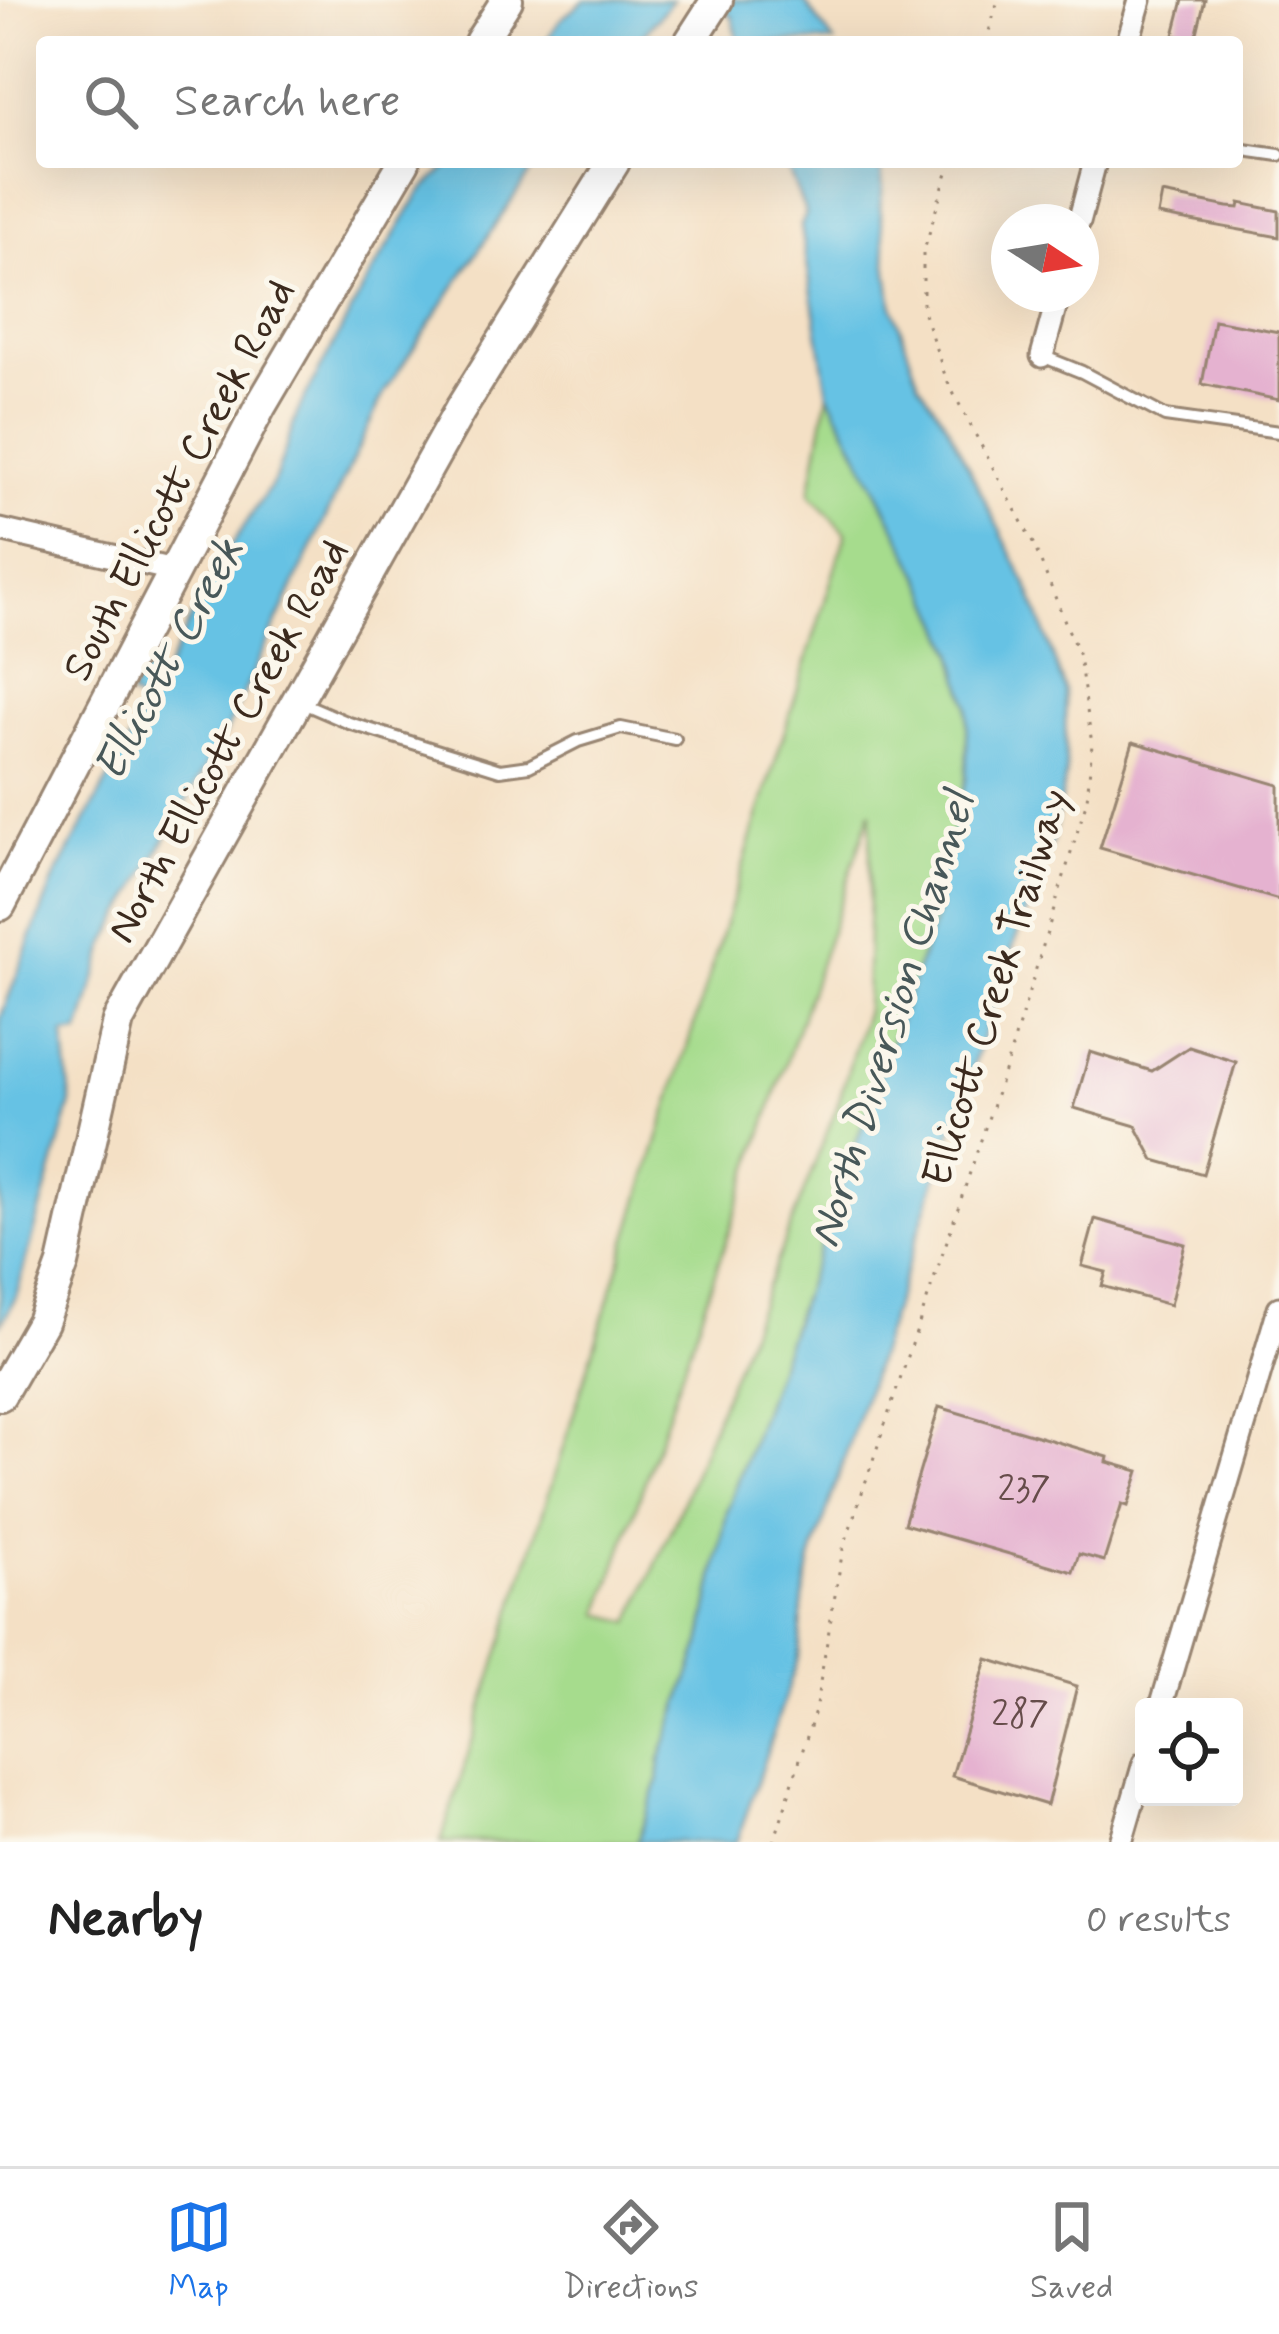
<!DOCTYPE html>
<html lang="en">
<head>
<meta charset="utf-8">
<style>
  :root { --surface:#fff; --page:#f2f2f2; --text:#222; --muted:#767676; --line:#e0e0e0; --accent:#1a73e8 }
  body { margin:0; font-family:Mynerve,sans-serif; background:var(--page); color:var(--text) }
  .controls { position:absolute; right:36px; bottom:36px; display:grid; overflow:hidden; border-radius:12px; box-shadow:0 12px 48px #0002 }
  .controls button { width:108px; height:108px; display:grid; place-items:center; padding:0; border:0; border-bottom:3px solid var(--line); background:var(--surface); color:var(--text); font:60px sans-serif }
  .compass { position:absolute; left:991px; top:204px; width:108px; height:108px; border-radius:50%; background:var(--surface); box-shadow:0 12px 48px #0002; rotate:102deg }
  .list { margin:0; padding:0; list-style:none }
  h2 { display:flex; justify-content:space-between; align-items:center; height:156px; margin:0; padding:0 48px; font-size:51px }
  h2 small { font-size:39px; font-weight:400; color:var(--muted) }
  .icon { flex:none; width:66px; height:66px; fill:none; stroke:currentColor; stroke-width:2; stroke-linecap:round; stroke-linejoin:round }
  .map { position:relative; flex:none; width:1279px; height:1842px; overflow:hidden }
  .search { position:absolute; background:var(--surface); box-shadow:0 12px 48px #0002; left:36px; right:36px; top:36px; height:132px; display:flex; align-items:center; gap:30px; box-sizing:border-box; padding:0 42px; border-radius:12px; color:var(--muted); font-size:45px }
  .sheet { height:324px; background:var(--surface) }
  nav { display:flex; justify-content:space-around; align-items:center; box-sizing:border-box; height:168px; border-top:3px solid var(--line); background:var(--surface); font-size:33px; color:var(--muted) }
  nav a { display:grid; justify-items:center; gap:6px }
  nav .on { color:var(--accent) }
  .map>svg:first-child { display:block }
  .green { fill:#a6dc8d; stroke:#708356; stroke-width:3; fill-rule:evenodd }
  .water { fill:#66c2e4; stroke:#507681; stroke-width:3 }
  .building { fill:#e5b2d0 }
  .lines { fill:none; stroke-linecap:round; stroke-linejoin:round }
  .lane-casing { stroke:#988572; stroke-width:16 }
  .street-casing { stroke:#988572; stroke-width:27 }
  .secondary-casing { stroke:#988572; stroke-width:36 }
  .path { stroke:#988572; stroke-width:3; stroke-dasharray:3 9; stroke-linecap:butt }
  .lane { stroke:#fff; stroke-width:10 }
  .street { stroke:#fff; stroke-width:21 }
  .secondary { stroke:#fff; stroke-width:30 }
  .labels { text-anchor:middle; stroke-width:10; stroke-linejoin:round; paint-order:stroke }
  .number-label { font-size:36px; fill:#664c4a }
  .street-label { font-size:42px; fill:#3b2a1e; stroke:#fbf7ec }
  .water-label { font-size:45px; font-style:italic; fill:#485859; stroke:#fbf7ec }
</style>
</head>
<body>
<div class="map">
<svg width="1279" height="1842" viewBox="0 0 1279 1842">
  <rect width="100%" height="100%" fill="#fbf7ec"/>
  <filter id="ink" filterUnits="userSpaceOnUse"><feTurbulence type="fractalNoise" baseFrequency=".00833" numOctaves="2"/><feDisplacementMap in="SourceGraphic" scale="24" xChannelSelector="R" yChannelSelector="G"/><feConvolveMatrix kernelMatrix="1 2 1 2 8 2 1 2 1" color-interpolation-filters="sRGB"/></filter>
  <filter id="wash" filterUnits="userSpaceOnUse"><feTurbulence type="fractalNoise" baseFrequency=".004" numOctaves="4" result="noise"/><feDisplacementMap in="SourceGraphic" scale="48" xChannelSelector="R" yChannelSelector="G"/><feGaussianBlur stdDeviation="2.7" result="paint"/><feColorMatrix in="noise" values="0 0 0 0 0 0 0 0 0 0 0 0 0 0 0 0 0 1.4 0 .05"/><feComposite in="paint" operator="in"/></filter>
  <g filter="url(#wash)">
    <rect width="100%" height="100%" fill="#f4e0c5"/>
    <path class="green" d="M828 393 927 589 954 652 968 706 966 780 937 890 938 908 727 1512 701 1644 660 1760 658 1782 637 1842H441L846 533 810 494ZM871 811 866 1010 837 1107 679 1511 631 1622 600 1614Z"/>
    <g class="water">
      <path d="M585 0H673L637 42H545L562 18Z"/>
      <path d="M710 0H803L834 42H739L732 16Z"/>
      <path d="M452 162H537L384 393 227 729 107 942 80 1033 64 1035 71 1103 16 1297 0 1326V1019L54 879 148 706 130 696 140 673 163 676 210 579 276 477 298 411 365 285 420 193Z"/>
      <path d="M785 162H880L883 187 880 206 892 303 919 383 948 426 1031 593 1065 691 1066 773 1052 842 1004 971 811 1560 803 1600 799 1655 737 1842H637L658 1782 660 1760 701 1644 727 1512 938 909 937 890 966 780 968 706 954 652 927 589 828 393 801 226 806 214Z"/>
    </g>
    <g id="blocks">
      <g class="building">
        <path d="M1183 0H1205L1195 41 1174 35Z"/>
        <path d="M1162 194 1228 207 1239 208 1240 203 1279 211V237L1158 215Z"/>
        <path d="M1214 320 1279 332V400L1202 384Z"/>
        <path d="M1133 742 1279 785V900L1100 848Z"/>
        <path d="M1189 1047 1236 1062 1203 1174 1154 1160 1136 1126 1074 1108 1090 1052 1152 1071Z"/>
        <path d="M1095 1219 1185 1244 1170 1305 1102 1286 1106 1272 1082 1266Z"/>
        <path d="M939 1407 1108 1457 1107 1462 1139 1471 1128 1506 1122 1504 1104 1561 1079 1554 1073 1572 904 1524Z"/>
        <path d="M987 1659 1077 1686 1047 1805 952 1776Z"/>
      </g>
    </g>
  </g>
  <g filter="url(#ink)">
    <use href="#blocks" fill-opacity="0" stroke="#988572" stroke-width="3"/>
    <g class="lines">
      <defs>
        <g id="lane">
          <path d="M1237 149 1279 155"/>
          <path d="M1042 356 1082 372 1165 416 1279 432"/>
          <path d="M298 701 349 723 500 770 529 766 578 741 621 728 675 739"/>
        </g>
        <g id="street">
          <path d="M1128 42 1140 0"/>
          <path d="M1079 222 1095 162"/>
          <path d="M1042 356 1059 294"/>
          <path d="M0 530 173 570"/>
          <path d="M1161 1707 1279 1308"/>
          <path d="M1121 1842 1144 1763"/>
        </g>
        <g id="secondary">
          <path d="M480 42 507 0"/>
          <path d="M690 42 717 0"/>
          <path d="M0 905 260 407 404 162"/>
          <path d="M0 1395 42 1322 63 1264 118 1021 460 410 614 162"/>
        </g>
      </defs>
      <use href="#lane" class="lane-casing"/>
      <use href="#street" class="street-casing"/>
      <use href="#secondary" class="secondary-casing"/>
      <g class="path">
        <path d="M986 42 998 0"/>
        <path d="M774 1842 815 1711 843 1549 1013 1045 1087 800 1092 744 1079 656 1034 545 947 381 923 311V254L950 162"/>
      </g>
      <use href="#lane" class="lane"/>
      <use href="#street" class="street"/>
      <use href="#secondary" class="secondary"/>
    </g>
  </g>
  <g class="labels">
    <g class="number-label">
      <text x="1024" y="1500">237</text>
      <text x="1020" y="1725">287</text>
    </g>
    <g class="street-label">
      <text transform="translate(177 479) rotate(-62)" y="15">South Ellicott Creek Road</text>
      <text transform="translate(226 740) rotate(-61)" y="15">North Ellicott Creek Road</text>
      <text transform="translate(994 987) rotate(-73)" y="15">Ellicott Creek Trailway</text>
    </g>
    <g class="water-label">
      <text transform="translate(167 658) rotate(-62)" y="16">Ellicott Creek</text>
      <text transform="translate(890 1019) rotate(-73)" y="16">North Diversion Channel</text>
    </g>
  </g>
</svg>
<div class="controls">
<button><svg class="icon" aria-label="locate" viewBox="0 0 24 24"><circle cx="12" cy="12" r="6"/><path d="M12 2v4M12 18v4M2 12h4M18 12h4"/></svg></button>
</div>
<svg class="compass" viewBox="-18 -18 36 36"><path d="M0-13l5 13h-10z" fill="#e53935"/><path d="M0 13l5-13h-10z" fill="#767676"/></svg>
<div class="search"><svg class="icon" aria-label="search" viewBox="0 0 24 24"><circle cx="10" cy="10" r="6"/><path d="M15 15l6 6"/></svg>Search here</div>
</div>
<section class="sheet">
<h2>Nearby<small>0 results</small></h2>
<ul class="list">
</ul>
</section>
<nav>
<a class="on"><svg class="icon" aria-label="map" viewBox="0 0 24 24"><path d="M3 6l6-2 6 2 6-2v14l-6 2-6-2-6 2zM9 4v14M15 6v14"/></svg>Map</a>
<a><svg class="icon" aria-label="directions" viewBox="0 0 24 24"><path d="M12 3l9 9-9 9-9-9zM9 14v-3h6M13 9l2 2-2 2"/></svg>Directions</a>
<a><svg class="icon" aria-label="saved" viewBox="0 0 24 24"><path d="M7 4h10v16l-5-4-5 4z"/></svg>Saved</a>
</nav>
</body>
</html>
